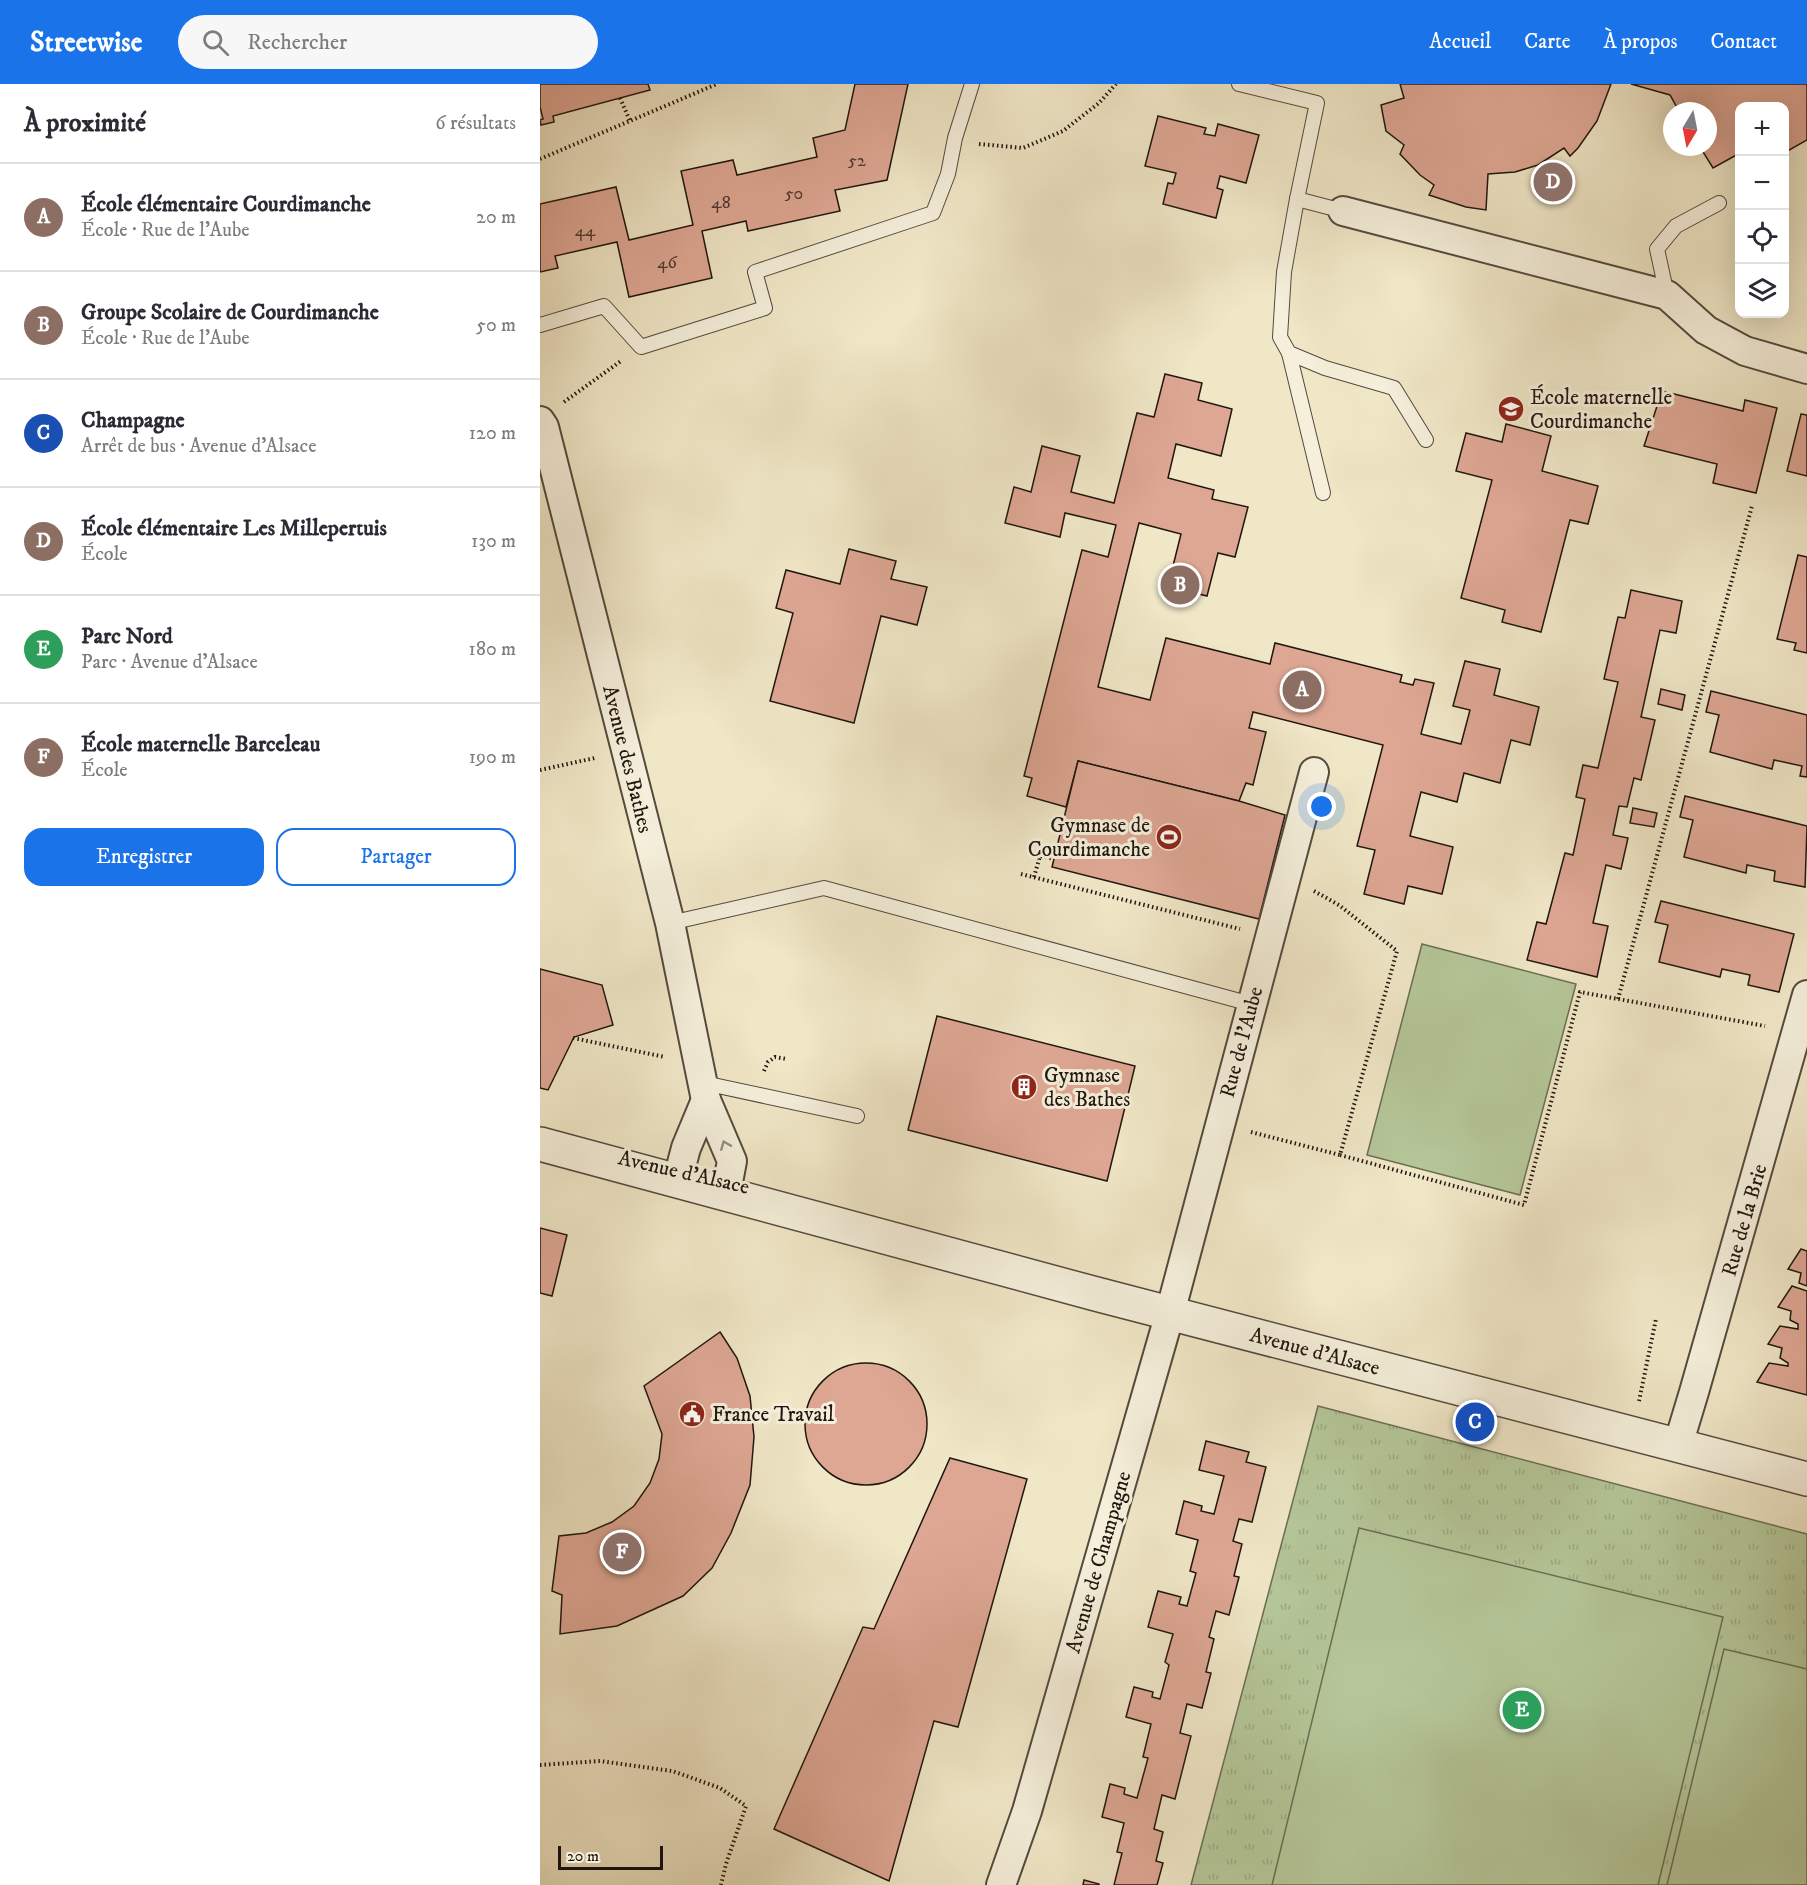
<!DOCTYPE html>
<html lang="fr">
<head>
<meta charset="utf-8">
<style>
  :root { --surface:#fff; --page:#f7f7f7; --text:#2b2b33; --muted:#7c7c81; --line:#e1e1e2; --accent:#1a73e8 }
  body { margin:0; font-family:"IM FELL DW Pica",serif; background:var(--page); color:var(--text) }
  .controls { position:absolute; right:18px; top:18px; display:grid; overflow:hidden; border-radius:12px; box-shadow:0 6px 24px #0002 }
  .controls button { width:54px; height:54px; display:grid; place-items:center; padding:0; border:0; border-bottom:2px solid var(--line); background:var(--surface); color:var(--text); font:30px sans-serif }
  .compass { position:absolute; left:1123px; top:18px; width:54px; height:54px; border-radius:50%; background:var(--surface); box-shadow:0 6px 24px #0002; rotate:190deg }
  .scale { position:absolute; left:18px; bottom:15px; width:105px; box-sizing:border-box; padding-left:6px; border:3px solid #20160f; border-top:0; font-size:16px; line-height:21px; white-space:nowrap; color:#20160f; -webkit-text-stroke:4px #f5efdb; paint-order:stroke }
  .you { position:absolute; left:782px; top:723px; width:21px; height:21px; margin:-15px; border:4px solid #fff; border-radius:50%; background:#1a73e8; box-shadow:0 0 0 9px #1a73e833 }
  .badge { display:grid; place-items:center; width:39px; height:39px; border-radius:50%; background:var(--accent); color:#fff; font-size:20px; font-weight:700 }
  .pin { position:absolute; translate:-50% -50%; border:3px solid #fff; box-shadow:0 2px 6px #0006 }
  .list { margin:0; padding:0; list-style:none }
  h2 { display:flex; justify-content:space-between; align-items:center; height:78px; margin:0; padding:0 24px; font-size:26px }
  h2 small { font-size:20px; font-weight:400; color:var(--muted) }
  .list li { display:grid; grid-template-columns:39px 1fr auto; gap:18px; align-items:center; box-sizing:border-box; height:108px; padding:0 24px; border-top:2px solid var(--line) }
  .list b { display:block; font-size:22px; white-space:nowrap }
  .list p { margin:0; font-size:20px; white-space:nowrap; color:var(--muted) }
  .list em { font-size:20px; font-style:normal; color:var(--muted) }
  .actions { display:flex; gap:12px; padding:18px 24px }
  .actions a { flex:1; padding:14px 0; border:2px solid var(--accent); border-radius:18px; text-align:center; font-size:21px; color:var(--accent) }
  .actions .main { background:var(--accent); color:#fff }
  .icon { flex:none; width:33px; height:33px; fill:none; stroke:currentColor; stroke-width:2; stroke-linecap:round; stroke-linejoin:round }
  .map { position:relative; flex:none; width:1267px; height:1801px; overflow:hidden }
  header { display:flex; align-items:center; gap:36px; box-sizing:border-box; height:84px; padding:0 30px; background:var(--accent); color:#fff }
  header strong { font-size:28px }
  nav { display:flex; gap:33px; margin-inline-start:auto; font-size:21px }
  .search { width:420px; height:54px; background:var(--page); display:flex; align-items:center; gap:15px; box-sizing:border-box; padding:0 21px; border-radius:33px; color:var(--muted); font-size:22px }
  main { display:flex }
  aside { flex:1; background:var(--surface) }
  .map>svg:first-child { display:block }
  .grass { fill:url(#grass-tufts); stroke:#6a6e54; stroke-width:1.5 }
  .garden { fill:#b5c799; stroke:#6a6e54; stroke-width:1.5 }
  .building { fill:#dea794; stroke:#20160f; stroke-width:1.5 }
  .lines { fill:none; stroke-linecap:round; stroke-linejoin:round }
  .service-casing { stroke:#544a3d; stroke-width:16 }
  .minor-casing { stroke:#544a3d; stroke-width:32 }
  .tertiary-casing { stroke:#544a3d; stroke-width:36 }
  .path { stroke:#20160f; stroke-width:4; stroke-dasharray:1.5 3; stroke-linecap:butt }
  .service { stroke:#f5efdb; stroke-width:14 }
  .minor { stroke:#f5efdb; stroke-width:28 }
  .tertiary { stroke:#f5efdb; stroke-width:33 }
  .oneway { stroke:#958d7f }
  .labels { text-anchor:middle; stroke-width:6; stroke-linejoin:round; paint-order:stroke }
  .number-label { font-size:18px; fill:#503a30 }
  .poi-label { font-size:21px; fill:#20160f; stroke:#f5efdb; text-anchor:start }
  .street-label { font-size:21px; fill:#20160f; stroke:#f5efdb }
</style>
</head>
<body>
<header>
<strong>Streetwise</strong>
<div class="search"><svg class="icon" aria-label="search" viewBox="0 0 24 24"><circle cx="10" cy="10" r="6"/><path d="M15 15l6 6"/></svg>Rechercher</div>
<nav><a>Accueil</a><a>Carte</a><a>À propos</a><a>Contact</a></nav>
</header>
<main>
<aside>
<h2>À proximité<small>6 résultats</small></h2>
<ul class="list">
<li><span class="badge" style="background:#8d6e63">A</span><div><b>École élémentaire Courdimanche</b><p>École · Rue de l'Aube</p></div><em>20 m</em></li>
<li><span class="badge" style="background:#8d6e63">B</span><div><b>Groupe Scolaire de Courdimanche</b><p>École · Rue de l'Aube</p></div><em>50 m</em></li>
<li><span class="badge" style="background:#1a4fb4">C</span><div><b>Champagne</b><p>Arrêt de bus · Avenue d'Alsace</p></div><em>120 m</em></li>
<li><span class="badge" style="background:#8d6e63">D</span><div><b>École élémentaire Les Millepertuis</b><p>École</p></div><em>130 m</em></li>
<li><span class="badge" style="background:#2e9e5b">E</span><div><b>Parc Nord</b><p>Parc · Avenue d'Alsace</p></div><em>180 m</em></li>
<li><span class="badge" style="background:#8d6e63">F</span><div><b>École maternelle Barceleau</b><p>École</p></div><em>190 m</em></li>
</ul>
<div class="actions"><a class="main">Enregistrer</a><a>Partager</a></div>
</aside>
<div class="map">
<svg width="1267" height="1801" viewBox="0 0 1267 1801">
  <defs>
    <pattern id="grass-tufts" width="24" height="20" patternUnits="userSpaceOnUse" patternTransform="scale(1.5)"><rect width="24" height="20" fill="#b5c799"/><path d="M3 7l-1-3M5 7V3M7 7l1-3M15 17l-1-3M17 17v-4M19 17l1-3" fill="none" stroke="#9baa83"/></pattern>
  </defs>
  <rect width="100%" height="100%" fill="#f0e7c7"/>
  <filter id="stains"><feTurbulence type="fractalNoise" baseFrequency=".00333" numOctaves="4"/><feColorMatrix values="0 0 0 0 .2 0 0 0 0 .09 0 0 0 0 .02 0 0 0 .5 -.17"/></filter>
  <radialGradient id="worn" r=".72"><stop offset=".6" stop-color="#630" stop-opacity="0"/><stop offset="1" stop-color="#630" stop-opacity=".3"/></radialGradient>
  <path class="grass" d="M778 1322 1267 1450V1801H651Z"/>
  <g class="garden">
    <path d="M882 860 1036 900 980 1111 827 1071Z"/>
    <path d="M819 1444 1183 1533 1118 1801H732Z"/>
    <path d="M1184 1565 1267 1585V1801H1127Z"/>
  </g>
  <g class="building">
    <path d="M0 0H108L110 6 13 32 14 38 1 41 0 36 3 35 0 23Z"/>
    <path d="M315 0H368L347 96 295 106 300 127 208 147 206 137 162 147 172 194 89 213 77 158 15 172 18 184 0 188V120L76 103 89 156 153 141 141 87 193 76 197 91 277 73 273 54 305 46Z"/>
    <path d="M860 0H1071L1057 37 1038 64 1030 72 1024 64 998 81 975 88 948 90 946 126 926 123 889 111 894 101 880 91 860 70 864 61 846 47 841 21 864 14Z"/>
    <path d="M1091 0H1267V56L1244 69V22H1200V69L1173 84 1160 63H1168V27H1139L1130 11Z"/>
    <path d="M618 32 666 44 664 50 675 52 678 40 719 51 706 99 680 92 677 104 683 106 676 134 623 120 628 99 633 100 636 89 605 82Z"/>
    <path d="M625 290 662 299 658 316 692 325 681 372 636 360 628 394 674 406 672 415 708 423 695 473 678 469 667 512 628 502 641 450 599 439 558 603 610 616 626 554 730 580 735 559 862 591 860 598 873 601 875 595 894 599 881 650 921 660 930 626 913 622 925 577 960 585 954 611 999 623 990 661 971 656 960 699 924 689 917 718 881 708 870 752 913 763 902 810 868 802 864 820 824 810 835 766 817 762 843 661 713 628 709 644 726 648 713 701 706 699 699 717 538 677 526 723 487 712 492 694 484 692 542 466 568 473 576 441 525 429 520 453 465 439 474 403 491 408 502 362 540 372 531 408 574 419 597 329 614 333Z"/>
    <path d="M1122 307 1203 327 1205 316 1237 324 1216 409 1173 399 1177 380 1104 362Z"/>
    <path d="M1261 330 1267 331V392L1247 387Z"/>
    <path d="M966 340 1011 352 1002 387 1058 402 1048 440 1030 436 1001 548 962 538 965 526 921 514 952 396 916 387 926 349 962 358Z"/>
    <path d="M309 465 356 477 351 495 387 503 377 541 341 532 314 639 230 617 253 529 236 524 246 486 300 500Z"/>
    <path d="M1258 471 1267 473V569L1254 566 1256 559 1237 555Z"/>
    <path d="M1091 506 1142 517 1136 549 1120 546 1101 633 1115 636 1101 696 1094 694 1087 723 1079 722 1073 751 1088 754 1081 785 1066 781 1053 839 1068 842 1057 893 987 876 997 838 1006 840 1025 769 1033 771 1045 715 1036 713 1043 681 1058 684 1078 598 1064 595 1078 533 1085 534Z"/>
    <path d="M1121 605 1145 611 1142 626 1118 620Z"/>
    <path d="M1171 607 1267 631V693L1260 692 1262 682 1234 676 1232 685 1170 668 1179 631 1166 628Z"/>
    <path d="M538 677 699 717 745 731 719 835 512 783Z"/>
    <path d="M1145 712 1267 742 1265 803 1234 797 1235 787 1207 781 1206 789 1144 773 1153 736 1140 733Z"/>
    <path d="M1093 724 1117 729 1114 743 1090 739Z"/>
    <path d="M1121 817 1254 850 1239 908 1208 901 1210 891 1182 885 1180 893 1119 878 1128 841 1115 838Z"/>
    <path d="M0 885 62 901 73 941 34 953 8 1006 0 1004Z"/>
    <path d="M397 932 595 982 567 1097 368 1046Z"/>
    <path d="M0 1144 27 1151 12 1212 0 1209Z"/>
    <path d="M1261 1165 1267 1167V1202L1259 1199 1261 1189 1248 1185Z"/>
    <path d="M1252 1202 1267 1207V1311L1217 1298 1229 1279 1248 1282V1279L1240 1274 1242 1264 1228 1260 1240 1242 1258 1245V1240L1250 1236 1251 1227 1238 1223Z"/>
    <path d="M180 1248 197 1274 210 1312 214 1353 210 1401 191 1449 172 1484 143 1512 77 1542 20 1550 22 1511 12 1507 19 1452 46 1449 72 1438 94 1422 110 1399 119 1375 122 1350 104 1302Z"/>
    <circle cx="326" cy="1340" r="61"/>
    <path d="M666 1357 709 1368 706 1378 726 1383 712 1438 699 1435 693 1457 702 1460 694 1492 699 1493 689 1531 676 1527 669 1553 674 1555 666 1588 671 1589 662 1624 647 1620 640 1649 651 1652 635 1715 622 1711 614 1745 623 1748 616 1777 623 1779 617 1801H574L582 1769 577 1768 584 1739 562 1733 570 1700 585 1704 584 1710 597 1714 608 1674 603 1673 611 1640 586 1633 594 1603 613 1608 612 1613 620 1615 629 1581 625 1578 633 1550 608 1543 618 1507 641 1513 639 1520 647 1522 656 1489 650 1487 658 1456 636 1450 644 1417 662 1422 661 1427 674 1430 684 1392 659 1386Z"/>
    <path d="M410 1374 487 1395 418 1643 394 1637 349 1797 234 1745 323 1543 334 1545Z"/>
    <path d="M544 1796 559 1800V1801H543Z"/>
  </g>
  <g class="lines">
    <defs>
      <g id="service">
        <path d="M699 0 777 19 757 115 803 127"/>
        <path d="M757 115 744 188 740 253 749 269 785 284 854 304 886 356"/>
        <path d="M1127 211 1117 165 1136 142 1179 119"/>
        <path d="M0 241 64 222 101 263 225 224 215 188 393 129 408 90 415 54 432 0"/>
        <path d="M749 269 783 409"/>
        <path d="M130 839 284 804 711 920"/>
        <path d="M164 999 317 1032"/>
      </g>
      <g id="minor">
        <path d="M803 127 1127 211 1166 246 1205 267 1267 285"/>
        <path d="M0 337 4 343 130 839 166 1016 192 1077 186 1109"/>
        <path d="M146 1099 142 1079 146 1064 166 1016"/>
        <path d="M1138 1361 1154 1308 1267 911"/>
        <path d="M461 1801 487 1727 630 1229 774 688"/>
      </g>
      <path id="tertiary" d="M0 1060 556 1210 1267 1395"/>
    </defs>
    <use href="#service" class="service-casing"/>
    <use href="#minor" class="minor-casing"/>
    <use href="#tertiary" class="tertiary-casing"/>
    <g class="path">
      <path d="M80 14 90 37"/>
      <path d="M439 60 483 64 523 47 559 19 576 0"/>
      <path d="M0 75 177 0"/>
      <path d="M24 318 81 277"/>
      <path d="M0 686 55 674"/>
      <path d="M481 790 700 845"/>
      <path d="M494 793 500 772 514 775"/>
      <path d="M1078 915 1212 422"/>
      <path d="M33 954 125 973"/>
      <path d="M224 987 228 978 235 973 247 975"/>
      <path d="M711 1048 800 1071 857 867 799 821 774 807"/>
      <path d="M800 1071 984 1121 1040 908 1225 942"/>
      <path d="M1099 1317 1116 1235"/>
      <path d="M0 1681 60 1677 132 1687 180 1704 206 1722 186 1780 181 1801"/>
    </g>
    <use href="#service" class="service"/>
    <use href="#minor" class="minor"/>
    <use href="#tertiary" class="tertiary"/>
  </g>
  <defs><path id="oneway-chevron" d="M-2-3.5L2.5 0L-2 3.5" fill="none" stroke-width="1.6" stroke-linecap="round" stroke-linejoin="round" transform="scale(1.5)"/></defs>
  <use class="oneway" href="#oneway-chevron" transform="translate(185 1061) rotate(-112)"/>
  <defs>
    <symbol id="school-disc" viewBox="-11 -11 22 22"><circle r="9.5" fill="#8f2418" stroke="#f5efdb"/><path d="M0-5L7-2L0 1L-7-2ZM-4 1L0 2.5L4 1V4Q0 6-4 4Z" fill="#fff"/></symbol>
    <symbol id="stadium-disc" viewBox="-11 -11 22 22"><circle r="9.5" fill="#8f2418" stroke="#f5efdb"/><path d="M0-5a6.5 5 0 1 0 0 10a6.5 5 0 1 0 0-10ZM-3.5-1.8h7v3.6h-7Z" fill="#fff"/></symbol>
    <symbol id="building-disc" viewBox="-11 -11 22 22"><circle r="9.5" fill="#8f2418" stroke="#f5efdb"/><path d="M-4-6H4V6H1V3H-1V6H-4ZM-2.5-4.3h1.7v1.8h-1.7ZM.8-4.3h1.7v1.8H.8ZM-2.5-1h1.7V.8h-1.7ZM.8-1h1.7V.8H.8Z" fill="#fff"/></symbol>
    <symbol id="civic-disc" viewBox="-11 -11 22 22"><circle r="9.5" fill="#8f2418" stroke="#f5efdb"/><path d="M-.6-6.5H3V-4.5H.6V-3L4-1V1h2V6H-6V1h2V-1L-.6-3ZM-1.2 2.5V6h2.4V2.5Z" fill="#fff"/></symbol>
  </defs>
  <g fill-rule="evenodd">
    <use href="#school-disc" x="956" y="310" width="30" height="30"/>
    <use href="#stadium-disc" x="614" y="738" width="30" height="30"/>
    <use href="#building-disc" x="469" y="988" width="30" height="30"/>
    <use href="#civic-disc" x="137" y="1315" width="30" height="30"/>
  </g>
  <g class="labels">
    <g class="number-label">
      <text x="317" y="82">52</text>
      <text x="254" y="115">50</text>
      <text x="181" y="124">48</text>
      <text x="45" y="152">44</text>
      <text x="127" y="184">46</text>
    </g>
    <g class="poi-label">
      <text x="990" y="320">École maternelle<tspan x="990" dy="24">Courdimanche</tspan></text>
      <text x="610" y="748" text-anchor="end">Gymnase de<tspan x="610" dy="24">Courdimanche</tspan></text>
      <text x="504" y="998">Gymnase<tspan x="504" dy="24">des Bathes</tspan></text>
      <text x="172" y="1337">France Travail</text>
    </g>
    <g class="street-label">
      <text transform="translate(88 675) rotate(76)" y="7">Avenue des Bathes</text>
      <text transform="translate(701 958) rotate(-75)" y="7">Rue de l'Aube</text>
      <text transform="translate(144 1088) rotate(13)" y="7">Avenue d'Alsace</text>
      <text transform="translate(1204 1136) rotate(-74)" y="7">Rue de la Brie</text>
      <text transform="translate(775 1267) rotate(15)" y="7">Avenue d'Alsace</text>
      <text transform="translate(558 1478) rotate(-74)" y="7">Avenue de Champagne</text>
    </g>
  </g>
  <rect width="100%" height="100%" filter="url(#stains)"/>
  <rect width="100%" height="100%" fill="url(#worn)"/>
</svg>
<div class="controls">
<button>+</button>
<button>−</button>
<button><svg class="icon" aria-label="locate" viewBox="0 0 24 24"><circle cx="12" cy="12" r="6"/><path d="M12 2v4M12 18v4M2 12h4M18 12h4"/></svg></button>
<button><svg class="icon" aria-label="layers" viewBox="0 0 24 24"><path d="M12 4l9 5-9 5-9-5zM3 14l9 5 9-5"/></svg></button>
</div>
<svg class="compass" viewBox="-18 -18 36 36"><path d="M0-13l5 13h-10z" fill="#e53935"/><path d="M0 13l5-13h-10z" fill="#7c7c81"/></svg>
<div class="scale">20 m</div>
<div class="you"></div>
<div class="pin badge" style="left:762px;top:606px;background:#8d6e63">A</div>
<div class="pin badge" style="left:640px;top:501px;background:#8d6e63">B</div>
<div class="pin badge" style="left:935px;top:1338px;background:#1a4fb4">C</div>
<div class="pin badge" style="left:1013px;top:98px;background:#8d6e63">D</div>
<div class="pin badge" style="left:982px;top:1626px;background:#2e9e5b">E</div>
<div class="pin badge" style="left:82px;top:1468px;background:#8d6e63">F</div>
</div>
</main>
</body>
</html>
